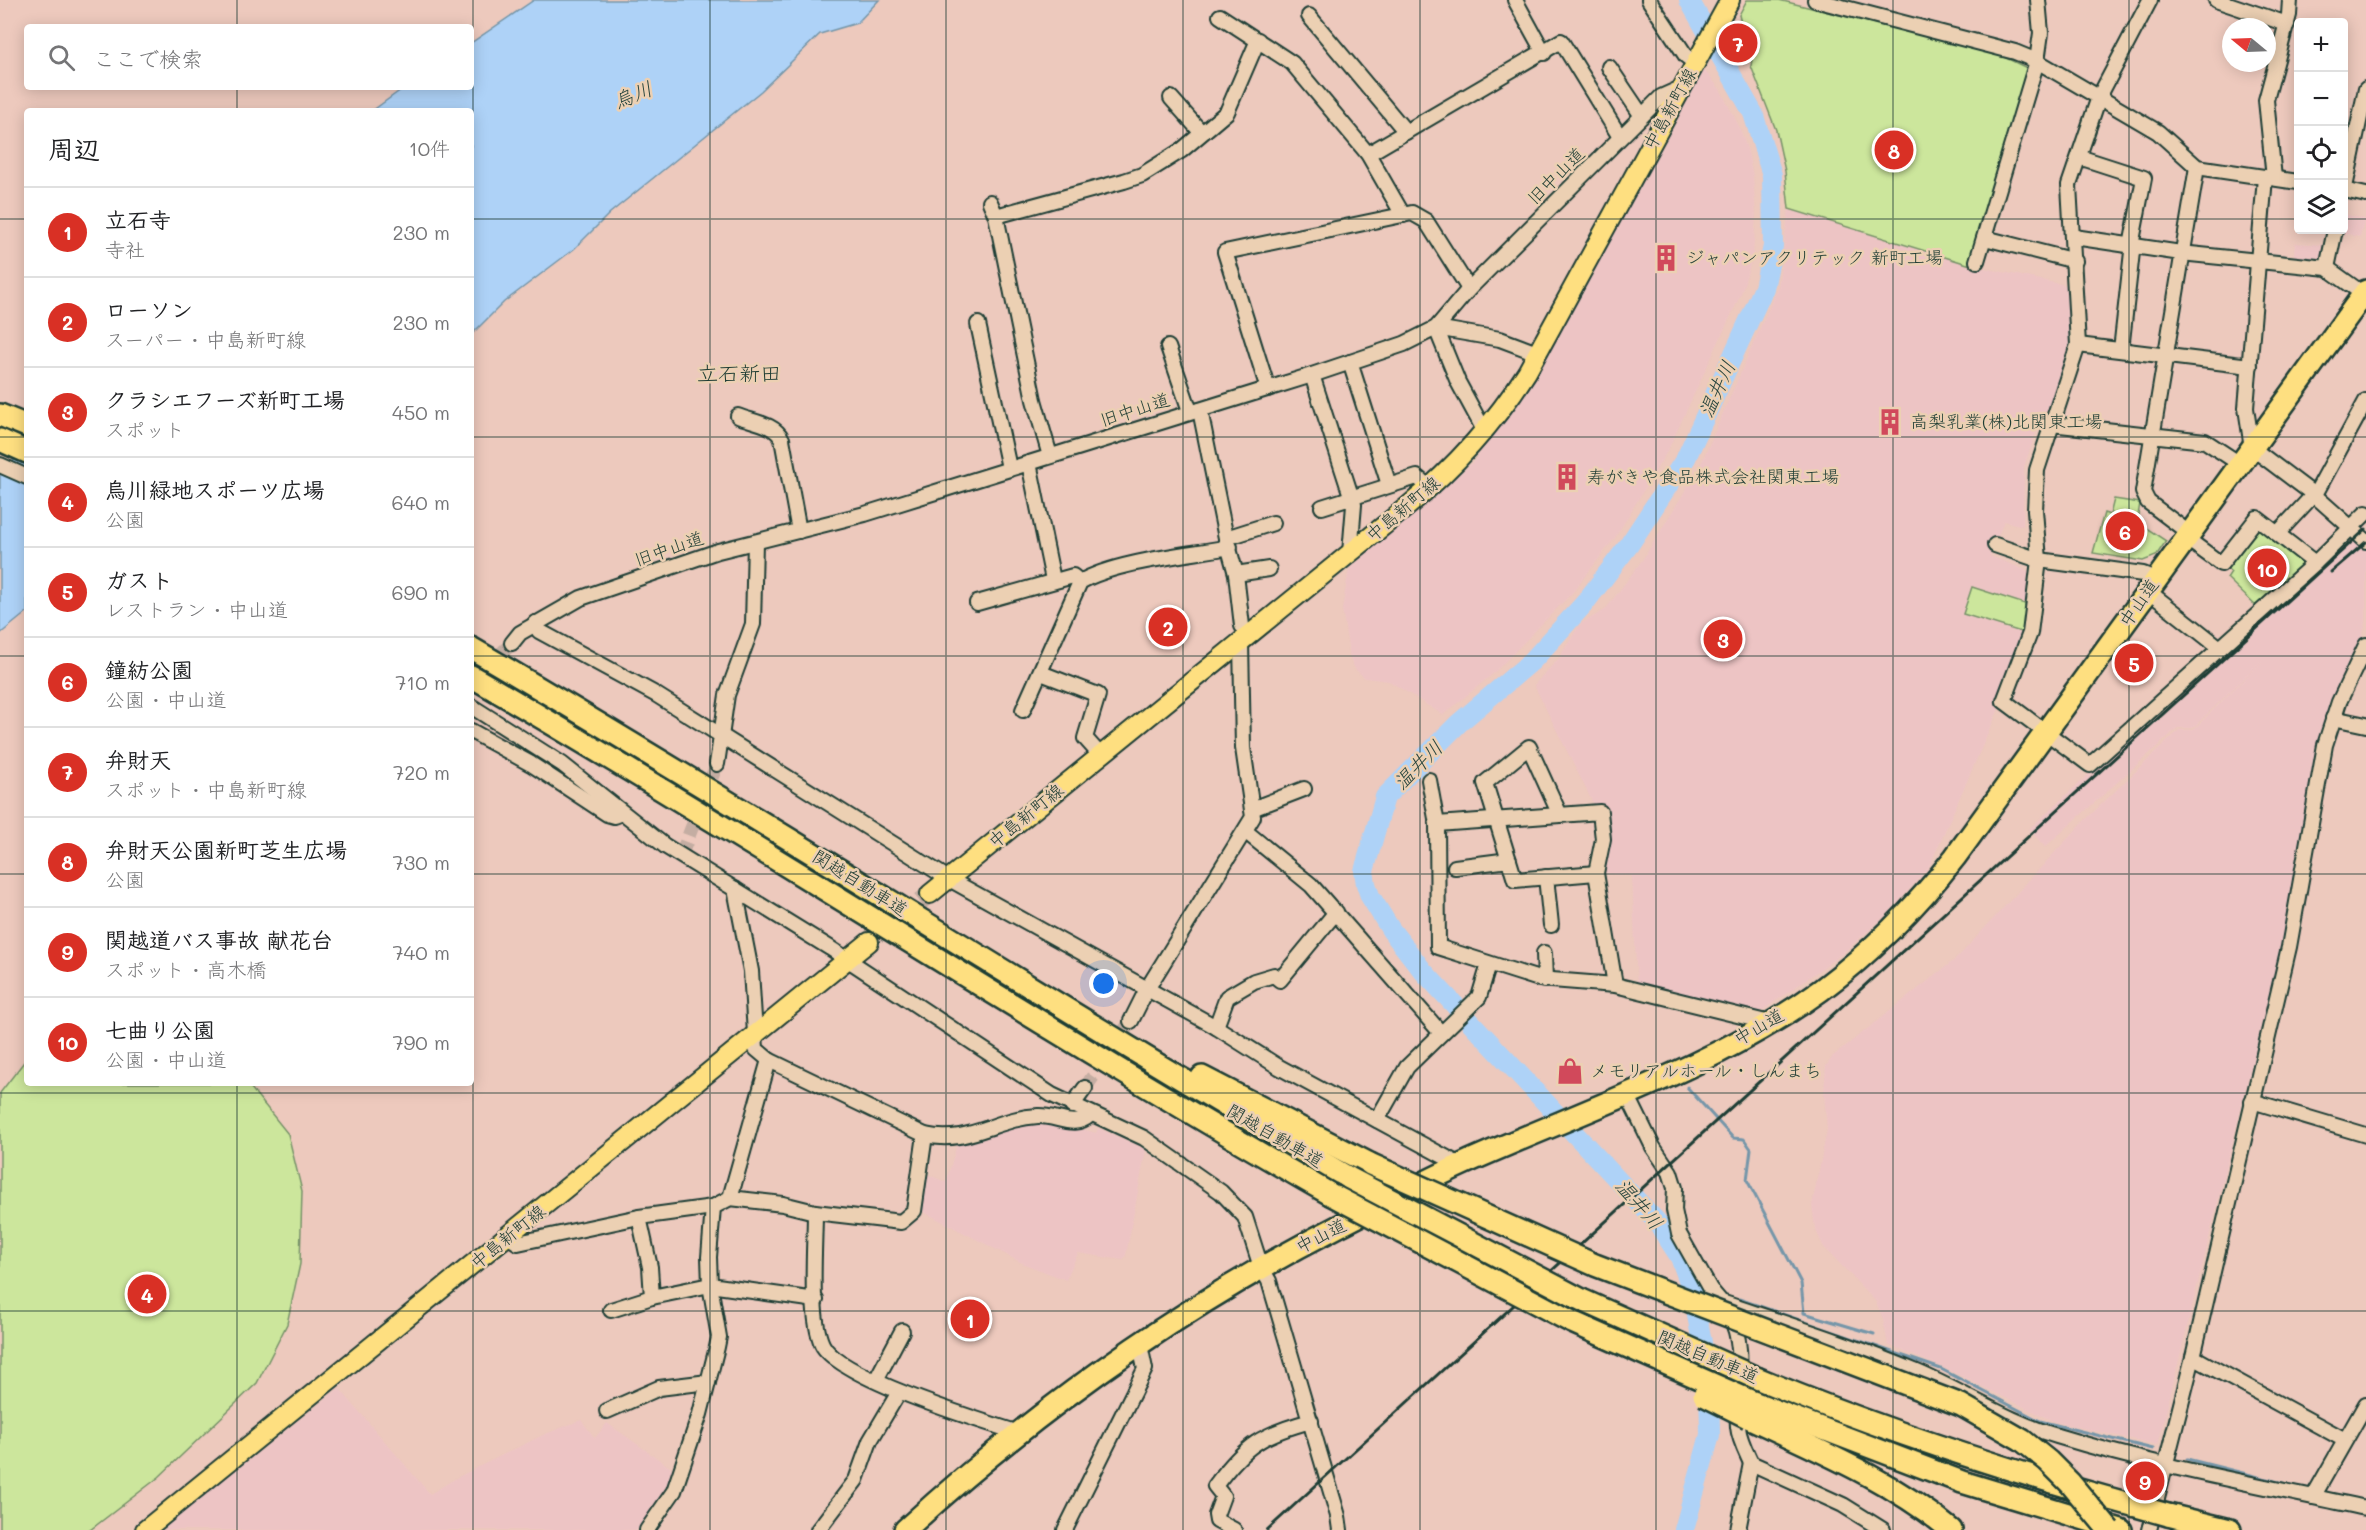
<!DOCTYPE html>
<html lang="ja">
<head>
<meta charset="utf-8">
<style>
  :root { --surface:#fff; --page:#f2f2f2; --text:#202124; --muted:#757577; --line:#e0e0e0; --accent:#d93025 }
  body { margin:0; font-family:Mali,"Klee One",sans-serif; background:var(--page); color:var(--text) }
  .controls { position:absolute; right:18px; top:18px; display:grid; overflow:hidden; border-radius:6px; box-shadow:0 3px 15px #0003 }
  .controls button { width:54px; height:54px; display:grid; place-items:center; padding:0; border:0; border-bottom:2px solid var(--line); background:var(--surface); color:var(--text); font:30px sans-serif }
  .compass { position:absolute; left:2222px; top:18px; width:54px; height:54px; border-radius:50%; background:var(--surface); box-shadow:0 3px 15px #0003; rotate:289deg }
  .you { position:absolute; left:1104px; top:984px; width:21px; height:21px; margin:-15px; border:4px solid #fff; border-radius:50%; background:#1a73e8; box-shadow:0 0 0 9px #1a73e833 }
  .badge { display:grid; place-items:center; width:39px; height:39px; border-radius:50%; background:var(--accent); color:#fff; font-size:20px; font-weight:700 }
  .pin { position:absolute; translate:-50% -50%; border:3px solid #fff; box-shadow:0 2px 6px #0006 }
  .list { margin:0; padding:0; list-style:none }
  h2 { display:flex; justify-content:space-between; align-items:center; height:78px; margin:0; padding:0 24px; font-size:26px }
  h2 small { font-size:20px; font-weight:400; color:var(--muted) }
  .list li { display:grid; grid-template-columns:39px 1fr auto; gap:18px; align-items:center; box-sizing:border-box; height:90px; padding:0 24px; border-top:2px solid var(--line) }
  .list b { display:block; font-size:22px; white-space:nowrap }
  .list p { margin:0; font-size:20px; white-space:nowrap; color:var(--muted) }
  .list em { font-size:20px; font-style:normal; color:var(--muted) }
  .icon { flex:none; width:33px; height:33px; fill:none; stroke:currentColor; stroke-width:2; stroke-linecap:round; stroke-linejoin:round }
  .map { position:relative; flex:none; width:2366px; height:1530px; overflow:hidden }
  .search { position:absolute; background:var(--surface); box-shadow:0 3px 15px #0003; left:24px; top:24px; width:450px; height:66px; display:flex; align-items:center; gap:15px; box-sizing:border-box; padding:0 21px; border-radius:6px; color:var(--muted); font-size:22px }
  .panel { position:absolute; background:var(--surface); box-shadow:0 3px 15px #0003; left:24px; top:108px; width:450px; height:978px; border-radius:6px }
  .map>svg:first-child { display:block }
  .built { fill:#edc4c4 }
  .green { fill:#cce69c; stroke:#769268; stroke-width:1.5 }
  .water { fill:#aed2f7; stroke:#7596a9; stroke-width:1.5 }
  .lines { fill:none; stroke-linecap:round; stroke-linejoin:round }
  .stream { stroke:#7596a9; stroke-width:3 }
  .river { stroke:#aed2f7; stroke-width:20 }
  .minor-tunnel { stroke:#c4ada2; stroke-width:14; stroke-dasharray:14 7; stroke-linecap:butt }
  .major-tunnel { stroke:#c4ada2; stroke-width:18; stroke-dasharray:18 9; stroke-linecap:butt }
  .minor-casing { stroke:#1f3d34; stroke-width:18 }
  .major-casing { stroke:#1f3d34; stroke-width:22 }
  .highway-casing { stroke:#1f3d34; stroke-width:26 }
  .minor { stroke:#ecd0b3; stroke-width:14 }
  .major { stroke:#fedf80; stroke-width:18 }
  .highway { stroke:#fedf80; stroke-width:21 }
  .rail { stroke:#1f3d34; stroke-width:3 }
  .highway-bridge-casing { stroke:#1f3d34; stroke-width:26; stroke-linecap:butt }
  .highway-bridge { stroke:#fedf80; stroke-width:21 }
  .grid { fill:none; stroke:#1f3d34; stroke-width:1.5; stroke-opacity:0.55 }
  .labels { text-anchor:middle; stroke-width:5; stroke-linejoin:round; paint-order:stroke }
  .street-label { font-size:18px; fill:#1f3d34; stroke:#ecd0b3 }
  .poi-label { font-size:18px; fill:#1f3d34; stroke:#ecd0b3; text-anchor:start }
  .water-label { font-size:20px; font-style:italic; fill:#26443e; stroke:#ecd0b3 }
  .quarter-label { font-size:21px; fill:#1f3d34; stroke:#ecd0b3 }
</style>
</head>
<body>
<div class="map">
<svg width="2366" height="1530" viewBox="0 0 2366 1530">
  <rect width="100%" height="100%" fill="#edc9bd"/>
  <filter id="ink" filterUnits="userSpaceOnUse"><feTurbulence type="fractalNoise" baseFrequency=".0167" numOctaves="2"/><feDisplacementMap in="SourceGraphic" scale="12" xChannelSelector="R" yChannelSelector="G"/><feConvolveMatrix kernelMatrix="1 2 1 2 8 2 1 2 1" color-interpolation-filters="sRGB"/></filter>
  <g filter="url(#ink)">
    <g class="built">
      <path d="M1704 70 1720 89 1740 128 1748 152 1753 176 1756 216 1753 255 1741 294 1668 450 1615 538 1572 593 1494 673 1443 715 1389 681 1365 678 1355 669 1350 659 1342 609 1349 569 1472 463 1525 395Z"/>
      <path d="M1789 209 1974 266 2070 286 2073 344 2056 401 2042 415 2024 467 2023 526 2004 521 1990 556 2033 573 2027 632 2001 704 1929 867 1890 912 1842 954 1759 1013 1637 987 1632 876 1601 873 1608 832 1604 807H1595L1534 685 1559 658 1580 624 1605 610 1643 559 1699 468 1778 287Z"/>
      <path d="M2344 214 2365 219 2360 237 2339 232 2344 230Z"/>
      <path d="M2295 243 2326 245 2323 260 2317 264 2293 261Z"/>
      <path d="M2366 521V623L2359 649 2324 721 2310 779 2284 934 2158 1445 2055 1422 1946 1369 1888 1345 1883 1319 1876 1302 1823 1246 1815 1228 1812 1205 1827 1130 1824 1092 1826 1066 1833 1056 1957 958 2083 822 2179 730H2193L2265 658 2193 728H2178L2045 847 2029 829Z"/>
      <path d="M1050 1120 1096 1133 1098 1128 1146 1149 1126 1255 1123 1260 1078 1253 1066 1280 1022 1263 918 1209 924 1173 946 1182 958 1141 1015 1123Z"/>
      <path d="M339 1388 430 1494 458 1477 543 1435 581 1420 595 1438 607 1423 674 1470 658 1506 637 1530H161Z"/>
    </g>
    <g class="green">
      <path d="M1747 0H1779L1998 54 2031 70 1974 266 1789 209 1785 171 1776 130 1751 66 1754 47 1741 23 1739 15Z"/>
      <path d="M2114 499 2140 503 2137 522 2166 541 2156 556 2143 561 2093 553 2104 513 2110 515Z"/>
      <path d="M2258 521 2313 563 2260 610 2227 578 2231 572 2223 565Z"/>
      <path d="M1972 587 2028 605 2025 630 2021 632 1963 614Z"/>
      <path d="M27 1058V1083H247L288 1134 302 1191 300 1264 287 1324 257 1383 159 1477 90 1530H0V1093Z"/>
    </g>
    <g class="water">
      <path d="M534 0H879L857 23 820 34 761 91 610 213 574 249 504 302 471 335V111H372L405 87H471V43Z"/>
      <path d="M27 449V612L0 634V472Z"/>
    </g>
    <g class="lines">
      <g class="stream">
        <path d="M1687 1087 1733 1138 1744 1139 1751 1149 1747 1180 1801 1283 1804 1313 1874 1334"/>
        <path d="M1688 1279 1699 1283"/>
        <path d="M1739 1299 1941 1369 2040 1421 2153 1449"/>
        <path d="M2187 1459 2311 1490"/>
      </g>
      <path class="river" d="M1684 1530 1710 1435 1709 1381 1693 1293 1680 1257 1657 1222 1423 971 1391 930 1370 896 1366 884 1364 871 1385 797 1459 723 1532 661 1584 604 1629 545 1686 458 1764 288 1773 246 1772 175 1753 113 1689 0"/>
      <g class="minor-tunnel">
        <path d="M472 683 512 643"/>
        <path d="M681 855 717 764"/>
        <path d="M1085 1088 1131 1021"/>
      </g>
      <path class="major-tunnel" d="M877 935 930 894"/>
      <defs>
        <g id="minor">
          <path d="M1515 0 1544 53"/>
          <path d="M1649 0 1686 56 1695 63"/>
          <path d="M1815 0 2015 52 2037 61 2158 132 2197 167 2298 182"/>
          <path d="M2150 0 2099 97 2069 185 2078 345 2037 470 2035 510 2039 560 2030 633 2004 701 2090 765 2315 563 2366 513"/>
          <path d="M2216 0 2287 24"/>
          <path d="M1220 16 1292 63 1368 154 1403 215"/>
          <path d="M1309 16 1406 132"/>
          <path d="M1609 67 1642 116"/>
          <path d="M1171 98 1201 132"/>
          <path d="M1368 154 1561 41 1620 137"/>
          <path d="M2079 157 2144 178 2131 246 2132 252 2121 350"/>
          <path d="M2265 177 2246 408 2252 448 2313 494 2366 541"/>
          <path d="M2274 178 2266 100 2289 15 2290 0"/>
          <path d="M2344 190 2366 195"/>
          <path d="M2344 192 2366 89"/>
          <path d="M990 202 996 216 1034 400 1050 456"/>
          <path d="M996 216 1124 181 1142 175 1182 150 1227 112 1258 40"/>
          <path d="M2074 237 2181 253 2327 268 2366 296"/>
          <path d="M1985 238 2075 261"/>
          <path d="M1977 261 2037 61 2041 33 2038 0"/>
          <path d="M2327 268 2335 230"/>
          <path d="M978 324 1009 468"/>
          <path d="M2078 345 2250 366"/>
          <path d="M1168 347 1190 411"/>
          <path d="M1350 362 1389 485"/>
          <path d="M1312 375 1354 505 1350 553"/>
          <path d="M1268 389 1225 252 1412 213 1426 221 1469 289"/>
          <path d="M1200 410 1226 538 1236 574 1242 626 1249 635"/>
          <path d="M738 416C753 422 775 424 782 439L799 531"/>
          <path d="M2051 424 2205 441 2240 464"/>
          <path d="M1485 432 1458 382 1436 328 1500 339 1537 353"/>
          <path d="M1029 463 1053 580"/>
          <path d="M0 465 27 477"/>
          <path d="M1322 507 1417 477 1430 488"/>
          <path d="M2189 533 2148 502 2143 492 2197 167"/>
          <path d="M2278 533 2317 491 2366 401"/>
          <path d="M1226 538 1273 523"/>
          <path d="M2186 538 2221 564 2257 518 2315 563"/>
          <path d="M1995 545 2039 560 2143 574 2156 579"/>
          <path d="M1236 574 1269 569"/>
          <path d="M2148 591 2220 648"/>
          <path d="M977 603 1073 576 1080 582"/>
          <path d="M535 623 539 631 655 694 949 879 1216 1027 1279 1067 1460 1165"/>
          <path d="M512 643 520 633 581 598 718 551 865 514 1312 375 1404 344 1436 328 1469 289 1661 97 1681 88"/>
          <path d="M1041 673 1098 695 1085 738 1101 756"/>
          <path d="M471 706 562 764 665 846 830 948 1052 1095 1144 1138 1221 1192 1245 1217 1261 1267 1269 1281 1338 1516 1340 1530"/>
          <path d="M1023 710 1080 582C1117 561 1187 555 1230 547"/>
          <path d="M2333 718 2366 725"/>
          <path d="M471 731 531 764 607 814 614 816 622 813"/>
          <path d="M717 764 727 695 753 624 755 542"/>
          <path d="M1429 780 1437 824 1438 947 1539 979 1615 985 1770 1023"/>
          <path d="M1252 809 1304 789"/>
          <path d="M1560 815 1529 747 1485 783 1515 880 1596 873"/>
          <path d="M1437 824 1600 812 1603 839 1596 873 1615 985"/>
          <path d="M1245 831 1311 885 1441 1033"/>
          <path d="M1455 867 1509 860"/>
          <path d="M1546 877 1551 925"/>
          <path d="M735 889 751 971 756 1049 769 1060 925 1135C969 1145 996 1118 1038 1116 1057 1115 1074 1130 1090 1115"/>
          <path d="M1544 953 1545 980"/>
          <path d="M1131 1021 1147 989 1253 817 1243 748 1241 642"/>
          <path d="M1216 1027 1227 997 1254 981 1274 975 1280 980 1336 912"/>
          <path d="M1627 1094 1653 1147 1670 1172 1675 1188 1674 1210 1679 1234 1710 1289 1721 1302C1786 1324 1853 1345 1917 1372 1964 1392 2008 1422 2057 1436 2158 1467 2263 1486 2366 1508"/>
          <path d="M2252 1101 2366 1135"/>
          <path d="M1072 1106 1085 1088"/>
          <path d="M1377 1120 1407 1067 1479 997 1489 964"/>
          <path d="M730 1198 783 1204 815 1212 901 1222 914 1211 925 1135"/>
          <path d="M815 1212C815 1245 809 1316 822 1344 837 1377 981 1421 1019 1433"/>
          <path d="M509 1237 518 1243 639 1217 713 1207"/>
          <path d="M652 1297 710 1285 816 1300"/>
          <path d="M611 1310 652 1297 650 1267 639 1217"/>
          <path d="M1729 1315C1748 1346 1735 1392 1738 1427 1739 1439 1746 1452 1751 1463L1843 1505 1883 1530"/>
          <path d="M2193 1357 2345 1440"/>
          <path d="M876 1380 902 1331"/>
          <path d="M607 1411 659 1388 708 1382"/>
          <path d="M2313 1497 2366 1404"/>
          <path d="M647 1530 674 1491 700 1414 717 1347 719 1337 710 1285 709 1257 713 1207 730 1198 769 1060"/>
          <path d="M818 1530 856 1480 870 1441 899 1392"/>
          <path d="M1065 1530 1145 1369 1140 1345"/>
          <path d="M1234 1530 1217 1521 1216 1515 1223 1496 1215 1486C1245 1445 1262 1434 1311 1421"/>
          <path d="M1738 1530 1751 1463"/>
          <path d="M2149 1530 2193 1357 2289 947 2325 745 2339 702 2366 645"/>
        </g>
        <g id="major">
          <path d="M930 894 1408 506C1455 467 1494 424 1527 372L1730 0"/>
          <path d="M145 1530 869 942"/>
        </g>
        <g id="highway">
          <path d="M0 415 27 426"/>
          <path d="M0 440 27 452"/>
          <path d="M471 648C766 820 1053 1006 1349 1178"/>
          <path d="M471 676C760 844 1040 1028 1330 1194"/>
          <path d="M1202 1077 1370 1164"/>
          <path d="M1759 1379C1882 1430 2008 1471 2136 1506"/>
          <path d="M1753 1402 1962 1482 2121 1530"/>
          <path d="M1748 1417C1818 1450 1891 1480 1951 1530"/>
          <path d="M2168 1515 2230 1530"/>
          <path d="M905 1530C1035 1411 1182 1306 1339 1226 1380 1205 1421 1183 1463 1164 1583 1110 1714 1068 1821 990 1872 952 1916 907 1955 857L2366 291"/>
        </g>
      </defs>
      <use href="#minor" class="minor-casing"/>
      <use href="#major" class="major-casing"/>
      <use href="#highway" class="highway-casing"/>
      <use href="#minor" class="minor"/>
      <use href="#major" class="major"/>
      <use href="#highway" class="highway"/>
      <g class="rail">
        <path d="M2331 572 2366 542"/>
        <path d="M1267 1530 2366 529"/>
      </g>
      <defs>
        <g id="highway-bridge">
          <path d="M1370 1164 1595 1265 1961 1405 2022 1440 2048 1461 2070 1483 2109 1530"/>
          <path d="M1349 1178 1582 1300 1759 1379"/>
          <path d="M1330 1194 1572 1322 1753 1402"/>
          <path d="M1704 1395 1748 1417"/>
          <path d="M2136 1506 2168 1515"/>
        </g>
      </defs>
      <use href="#highway-bridge" class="highway-bridge-casing"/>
      <use href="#highway-bridge" class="highway-bridge"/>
    </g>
  </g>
  <path class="grid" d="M237 0V27M473 0V1530M710 0V1530M946 0V1530M1183 0V1530M1420 0V1530M1656 0V1530M1893 0V1530M2129 0V1530M237 87V111M0 219H27M471 219H2298M2344 219H2366M0 437H27M471 437H2366M0 656H27M471 656H2366M0 874H27M471 874H2366M237 1083V1530M0 1093H2366M0 1311H2366"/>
  <defs>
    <symbol id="building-bare" viewBox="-9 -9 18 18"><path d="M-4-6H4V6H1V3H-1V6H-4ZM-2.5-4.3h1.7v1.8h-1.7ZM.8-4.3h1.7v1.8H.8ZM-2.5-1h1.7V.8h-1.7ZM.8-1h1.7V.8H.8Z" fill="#d1495b" stroke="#ecd0b3" stroke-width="2.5" paint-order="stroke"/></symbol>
    <symbol id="shop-bare" viewBox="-9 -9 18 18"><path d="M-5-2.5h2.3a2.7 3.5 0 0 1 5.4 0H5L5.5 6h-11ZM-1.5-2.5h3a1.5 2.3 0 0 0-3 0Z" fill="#d1495b" stroke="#ecd0b3" stroke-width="2.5" paint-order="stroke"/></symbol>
  </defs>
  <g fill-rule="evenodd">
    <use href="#building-bare" x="1647" y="239" width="38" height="38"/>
    <use href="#building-bare" x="1871" y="403" width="38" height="38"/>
    <use href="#building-bare" x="1548" y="458" width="38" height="38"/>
    <use href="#shop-bare" x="1551" y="1052" width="38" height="38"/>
  </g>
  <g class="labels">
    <g class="street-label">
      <text transform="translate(1670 109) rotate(-61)" y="6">中島新町線</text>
      <text transform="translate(1556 176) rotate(-45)" y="6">旧中山道</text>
      <text transform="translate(1135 410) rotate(-18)" y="6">旧中山道</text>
      <text transform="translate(1403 509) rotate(-40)" y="6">中島新町線</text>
      <text transform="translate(669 549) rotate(-19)" y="6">旧中山道</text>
      <text transform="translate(2139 603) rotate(-55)" y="6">中山道</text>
      <text transform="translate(1026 816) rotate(-39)" y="6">中島新町線</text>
      <text transform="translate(860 883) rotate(32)" y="6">関越自動車道</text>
      <text transform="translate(1759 1027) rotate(-30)" y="6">中山道</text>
      <text transform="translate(1275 1136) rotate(30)" y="6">関越自動車道</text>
      <text transform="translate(1321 1236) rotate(-27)" y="6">中山道</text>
      <text transform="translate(508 1237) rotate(-39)" y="6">中島新町線</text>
      <text transform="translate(1708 1357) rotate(23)" y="6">関越自動車道</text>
    </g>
    <g class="poi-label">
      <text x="1686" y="264">ジャパンアクリテック 新町工場</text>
      <text x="1910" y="428">高梨乳業(株)北関東工場</text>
      <text x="1587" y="483">寿がきや食品株式会社関東工場</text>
      <text x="1590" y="1077">メモリアルホール・しんまち</text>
    </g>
    <g class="water-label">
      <text transform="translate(633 95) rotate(-22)" y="7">烏川</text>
      <text transform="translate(1717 389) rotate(-65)" y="7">温井川</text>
      <text transform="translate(1418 765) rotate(-45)" y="7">温井川</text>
      <text transform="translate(1639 1204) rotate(49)" y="7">温井川</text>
    </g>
    <g class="quarter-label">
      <text x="739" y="381">立石新田</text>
    </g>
  </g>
</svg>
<div class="controls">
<button>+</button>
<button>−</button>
<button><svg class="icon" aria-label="locate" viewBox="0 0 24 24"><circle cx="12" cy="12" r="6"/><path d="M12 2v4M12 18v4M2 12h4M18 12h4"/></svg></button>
<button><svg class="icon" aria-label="layers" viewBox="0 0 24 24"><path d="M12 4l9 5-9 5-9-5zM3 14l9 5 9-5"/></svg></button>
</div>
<svg class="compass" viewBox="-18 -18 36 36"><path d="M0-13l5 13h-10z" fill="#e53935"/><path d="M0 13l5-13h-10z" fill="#757577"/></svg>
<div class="you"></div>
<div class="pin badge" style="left:970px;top:1319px">1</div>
<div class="pin badge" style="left:1168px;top:627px">2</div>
<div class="pin badge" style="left:1723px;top:639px">3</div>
<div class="pin badge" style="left:147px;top:1294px">4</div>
<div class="pin badge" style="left:2134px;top:663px">5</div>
<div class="pin badge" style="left:2125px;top:531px">6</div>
<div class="pin badge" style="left:1738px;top:43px">7</div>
<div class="pin badge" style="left:1894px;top:150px">8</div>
<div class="pin badge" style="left:2145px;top:1481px">9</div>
<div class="pin badge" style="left:2267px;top:568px">10</div>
<div class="search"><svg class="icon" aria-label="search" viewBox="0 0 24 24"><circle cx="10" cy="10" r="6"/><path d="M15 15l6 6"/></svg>ここで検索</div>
<section class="panel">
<h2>周辺<small>10件</small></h2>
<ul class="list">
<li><span class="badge">1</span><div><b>立石寺</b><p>寺社</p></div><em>230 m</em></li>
<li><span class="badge">2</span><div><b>ローソン</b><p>スーパー · 中島新町線</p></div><em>230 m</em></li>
<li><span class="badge">3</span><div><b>クラシエフーズ新町工場</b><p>スポット</p></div><em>450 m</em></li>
<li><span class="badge">4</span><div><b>烏川緑地スポーツ広場</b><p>公園</p></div><em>640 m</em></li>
<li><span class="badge">5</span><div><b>ガスト</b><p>レストラン · 中山道</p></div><em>690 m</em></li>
<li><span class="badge">6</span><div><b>鐘紡公園</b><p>公園 · 中山道</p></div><em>710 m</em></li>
<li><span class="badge">7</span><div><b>弁財天</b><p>スポット · 中島新町線</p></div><em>720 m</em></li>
<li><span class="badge">8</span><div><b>弁財天公園新町芝生広場</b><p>公園</p></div><em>730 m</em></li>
<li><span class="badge">9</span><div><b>関越道バス事故 献花台</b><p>スポット · 高木橋</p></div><em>740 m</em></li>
<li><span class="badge">10</span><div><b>七曲り公園</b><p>公園 · 中山道</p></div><em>790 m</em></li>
</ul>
</section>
</div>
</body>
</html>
